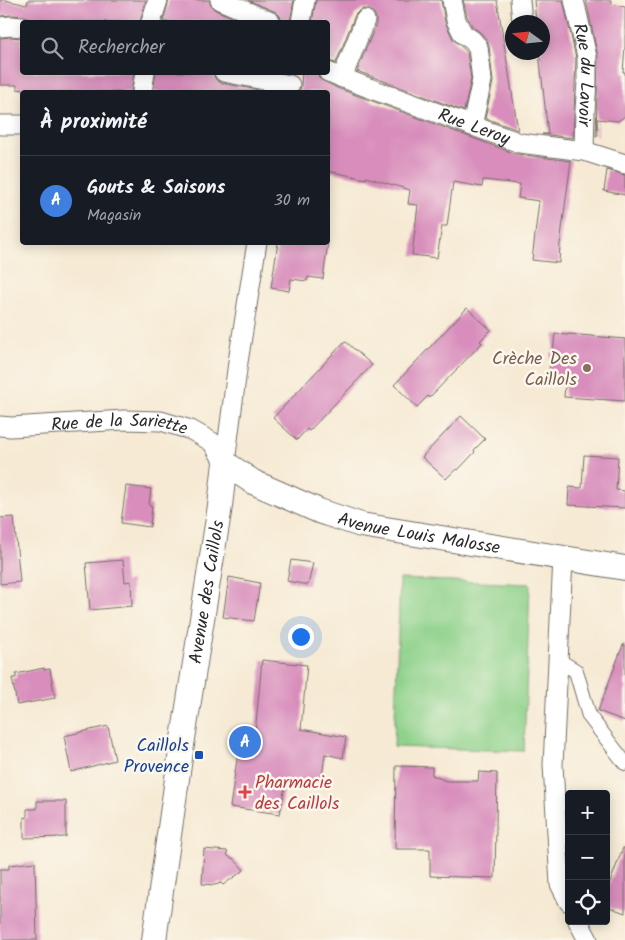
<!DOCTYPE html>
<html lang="fr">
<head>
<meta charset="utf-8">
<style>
  :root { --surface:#171b24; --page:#242831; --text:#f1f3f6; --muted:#9ea1a6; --line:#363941; --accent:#0f766e }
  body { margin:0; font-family:Kalam,sans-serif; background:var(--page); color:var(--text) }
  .controls { position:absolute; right:15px; bottom:15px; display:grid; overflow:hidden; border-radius:5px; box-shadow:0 2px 12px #0003 }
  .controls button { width:45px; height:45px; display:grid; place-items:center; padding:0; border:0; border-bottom:1px solid var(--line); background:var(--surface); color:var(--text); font:25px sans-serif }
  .compass { position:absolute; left:505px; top:15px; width:45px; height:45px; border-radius:50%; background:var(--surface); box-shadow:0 2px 12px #0003; rotate:285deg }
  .you { position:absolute; left:300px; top:636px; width:18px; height:18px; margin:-12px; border:4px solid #fff; border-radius:50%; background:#1a73e8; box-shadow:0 0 0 8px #1a73e833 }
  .badge { display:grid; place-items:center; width:32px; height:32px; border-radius:50%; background:var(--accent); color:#fff; font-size:16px; font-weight:700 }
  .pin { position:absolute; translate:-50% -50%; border:2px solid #fff; box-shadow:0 1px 5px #0006 }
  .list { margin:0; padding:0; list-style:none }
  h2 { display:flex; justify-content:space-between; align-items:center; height:65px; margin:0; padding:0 20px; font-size:21px }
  h2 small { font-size:16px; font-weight:400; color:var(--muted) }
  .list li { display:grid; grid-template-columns:32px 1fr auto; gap:15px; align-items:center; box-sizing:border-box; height:90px; padding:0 20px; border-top:1px solid var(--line) }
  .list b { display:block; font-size:19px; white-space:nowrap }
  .list p { margin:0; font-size:16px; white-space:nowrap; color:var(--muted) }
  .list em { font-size:16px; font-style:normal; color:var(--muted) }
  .icon { flex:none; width:28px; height:28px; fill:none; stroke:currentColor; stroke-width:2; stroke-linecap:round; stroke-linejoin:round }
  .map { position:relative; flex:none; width:625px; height:940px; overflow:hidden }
  .search { position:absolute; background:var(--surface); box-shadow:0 2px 12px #0003; left:20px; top:20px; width:310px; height:55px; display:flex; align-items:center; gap:12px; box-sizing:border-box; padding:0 18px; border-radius:5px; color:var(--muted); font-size:19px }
  .panel { position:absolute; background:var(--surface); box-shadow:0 2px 12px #0003; left:20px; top:90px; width:310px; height:155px; border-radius:5px }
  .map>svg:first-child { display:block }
  .green { fill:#8fd28b; stroke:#5d7e5b }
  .building { fill:#d88dbc }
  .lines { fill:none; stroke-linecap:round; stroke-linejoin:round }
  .pedestrian-casing { stroke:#726e66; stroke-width:16 }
  .minor-casing { stroke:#726e66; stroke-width:21 }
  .tertiary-casing { stroke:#726e66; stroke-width:26 }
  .pedestrian { stroke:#fff; stroke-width:14 }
  .minor { stroke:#fff; stroke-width:19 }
  .tertiary { stroke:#fff; stroke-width:24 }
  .education-dot { fill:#8d6e63; stroke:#fbf7ec; stroke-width:2 }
  .transit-dot { fill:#1a4fb4; stroke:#fbf7ec; stroke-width:2 }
  .health-dot { fill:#e0444e; stroke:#fbf7ec; stroke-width:2 }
  .labels { text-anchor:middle; stroke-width:5; stroke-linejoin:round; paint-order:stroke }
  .street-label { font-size:18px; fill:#2b2b2b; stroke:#fbf7ec }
  .education-label { font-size:18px; fill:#785e54; stroke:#fbf7ec; text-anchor:end }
  .transit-label { font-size:18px; fill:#164399; stroke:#fbf7ec; text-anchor:end }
  .health-label { font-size:18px; fill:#be3a42; stroke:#fbf7ec; text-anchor:start }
</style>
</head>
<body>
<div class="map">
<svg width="625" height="940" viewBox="0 0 625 940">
  <rect width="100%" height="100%" fill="#fbf7ec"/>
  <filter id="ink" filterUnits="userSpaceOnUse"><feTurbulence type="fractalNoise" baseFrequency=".02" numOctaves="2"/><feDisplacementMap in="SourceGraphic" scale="10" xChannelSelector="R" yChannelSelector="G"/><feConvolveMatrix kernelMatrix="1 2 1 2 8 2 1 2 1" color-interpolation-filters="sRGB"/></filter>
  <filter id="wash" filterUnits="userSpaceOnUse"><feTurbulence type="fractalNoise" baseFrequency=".0096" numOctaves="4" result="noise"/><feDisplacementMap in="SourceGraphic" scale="20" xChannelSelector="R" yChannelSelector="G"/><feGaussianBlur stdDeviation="1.12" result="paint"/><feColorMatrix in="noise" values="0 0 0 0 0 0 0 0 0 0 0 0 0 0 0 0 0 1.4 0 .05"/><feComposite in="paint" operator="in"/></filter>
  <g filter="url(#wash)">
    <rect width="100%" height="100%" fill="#f6ead4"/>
    <path class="green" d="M400 579 530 584 524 751 394 747Z"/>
    <g id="blocks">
      <g class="building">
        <path d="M0 0H5L27 5 28 0H146L140 22H32L29 18 24 16 12 15 0 16Z"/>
        <path d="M169 0H209L211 6 215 10 244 22H163Z"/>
        <path d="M248 0H294L290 22H282L280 16 276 12Z"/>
        <path d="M316 0H441L445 22 453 39 467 52 471 79 464 111 357 71 376 24V18L374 13 369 9H363L358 12 355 15 336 63 328 61V22H312Z"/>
        <path d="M463 0H497L518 130 485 118 493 82 489 46 487 40 481 33 472 26 467 16Z"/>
        <path d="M534 0H563L576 58 573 138 542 134H548L539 52H542V22H536Z"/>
        <path d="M586 0H611L612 4 625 7V46L623 72H625V116L618 121 597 119 598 135 596 136 598 57Z"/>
        <path d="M11 37 22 38V72H134L131 92H40L17 89V85H0V38Z"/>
        <path d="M156 72H213L214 76 216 80 221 83 258 90 257 92H153Z"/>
        <path d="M302 72H317L320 79 337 88 516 154 571 161 560 244 559 263 532 260 539 201 518 198 520 184 483 180 482 187 453 182 447 226H442L437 258 412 255 418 205 408 204 410 190 366 177V179L328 171V92H299L301 87Z"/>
        <path d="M607 170 625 175V195L604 191Z"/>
        <path d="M278 242H328L323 279 308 277 307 281 291 279 289 291 271 288Z"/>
        <path d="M467 308 491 330 480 341 482 343 429 398 428 396 417 407 394 385Z"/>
        <path d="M555 334 568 335 569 334 625 339V401L564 397 565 385 548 383 551 352H553Z"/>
        <path d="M345 341 372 365 309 431 307 429 297 440 273 418Z"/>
        <path d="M461 416 485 439 474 450 475 452 458 470 456 469 446 479 422 457Z"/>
        <path d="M584 455 618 457 616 490 625 491V508L568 505 569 487 582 488Z"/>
        <path d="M126 486 151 489 149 505 152 506 150 527 121 523Z"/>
        <path d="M14 517 20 582 0 584V518Z"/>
        <path d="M123 560 125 582 131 581 132 606 90 610 86 563Z"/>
        <path d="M291 560 313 563 308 585 287 581Z"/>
        <path d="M229 577 260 583 254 621 223 617Z"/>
        <path d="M623 645H625V721L598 711Z"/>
        <path d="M262 660 307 665 301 729 346 737 343 758 325 754 321 786 286 780 280 814 230 807 241 732 255 734Z"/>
        <path d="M44 668V670L50 669 55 698 17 705 12 678H16V674Z"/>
        <path d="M108 726 115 760 71 772 64 736Z"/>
        <path d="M396 766 432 767V775L446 781H478L479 772 497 773 495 878 430 876V849H395Z"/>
        <path d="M37 801H66V837L24 838V817L27 818V809H37Z"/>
        <path d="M623 848H625V913L606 906V893Z"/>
        <path d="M204 849 227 851 228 856 234 859 244 870 223 885 221 883 215 885 202 884Z"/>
        <path d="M35 862 37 940H0V869H9V865Z"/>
      </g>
    </g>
  </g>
  <g filter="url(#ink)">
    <use href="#blocks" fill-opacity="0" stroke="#726e66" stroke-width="1"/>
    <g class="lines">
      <defs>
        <path id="pedestrian" d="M558 660 576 671 589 716 625 763"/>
        <g id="minor">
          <path d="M220 0 271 22"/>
          <path d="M452 0 456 20 463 34 472 40 478 47 482 80 472 126"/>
          <path d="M520 0 522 22"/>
          <path id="s1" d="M574 0 587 57V82L585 110 584 151"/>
          <path d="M151 22 158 0"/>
          <path d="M301 22 305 0"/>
          <path d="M0 27 11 26 22 27"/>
          <path d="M224 72 290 85"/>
          <path id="s2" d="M328 72 369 88 520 143 584 151 625 164"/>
          <path d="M342 78 365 20"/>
          <path d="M142 92 145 72"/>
          <path d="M0 125H22"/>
          <path id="s3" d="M0 426 11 427 124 420 161 421 191 430 212 442 225 463"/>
          <path d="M225 463 238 362 257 242"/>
          <path d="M563 558 553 765 560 884 569 902"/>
          <path d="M578 921 588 940"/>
        </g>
        <g id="tertiary">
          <path id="s4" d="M154 940 181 751 220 506 225 463 253 482 319 511 361 525 625 568"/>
        </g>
      </defs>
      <use href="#pedestrian" class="pedestrian-casing"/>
      <use href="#minor" class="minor-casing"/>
      <use href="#tertiary" class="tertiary-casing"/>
      <use href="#pedestrian" class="pedestrian"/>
      <use href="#minor" class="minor"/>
      <use href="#tertiary" class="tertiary"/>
    </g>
  </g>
  <circle class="education-dot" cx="587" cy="368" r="5"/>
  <rect class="transit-dot" x="194" y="750" width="10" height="10" rx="2.5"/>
  <path class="health-dot" d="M242.5 784.5h5v5h5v5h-5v5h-5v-5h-5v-5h5z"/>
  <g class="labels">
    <g class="street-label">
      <text dy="6" stroke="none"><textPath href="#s1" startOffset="76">Rue du Lavoir</textPath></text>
      <text dy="6" stroke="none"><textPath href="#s2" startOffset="156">Rue Leroy</textPath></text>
      <text dy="6" stroke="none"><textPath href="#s3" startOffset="120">Rue de la Sariette</textPath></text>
      <text dy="6" stroke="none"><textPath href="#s4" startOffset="691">Avenue Louis Malosse</textPath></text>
      <text dy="6" stroke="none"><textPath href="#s4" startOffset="352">Avenue des Caillols</textPath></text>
    </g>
    <g class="education-label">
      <text x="577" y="364">Crèche Des<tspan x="577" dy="21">Caillols</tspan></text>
    </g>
    <g class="transit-label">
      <text x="189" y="751">Caillols<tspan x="189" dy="21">Provence</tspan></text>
    </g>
    <g class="health-label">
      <text x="255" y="788">Pharmacie<tspan x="255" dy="21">des Caillols</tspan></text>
    </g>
  </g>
</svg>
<div class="controls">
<button>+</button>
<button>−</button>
<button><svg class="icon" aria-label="locate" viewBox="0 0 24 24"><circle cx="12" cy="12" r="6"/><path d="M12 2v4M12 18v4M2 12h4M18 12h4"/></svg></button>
</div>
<svg class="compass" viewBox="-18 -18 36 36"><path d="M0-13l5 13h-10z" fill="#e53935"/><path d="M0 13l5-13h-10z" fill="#9ea1a6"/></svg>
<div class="you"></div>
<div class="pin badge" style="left:245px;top:742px;background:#3f7fe0">A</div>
<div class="search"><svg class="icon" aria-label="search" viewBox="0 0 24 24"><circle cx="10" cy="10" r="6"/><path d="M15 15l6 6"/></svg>Rechercher</div>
<section class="panel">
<h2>À proximité<small></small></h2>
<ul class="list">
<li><span class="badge" style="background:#3f7fe0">A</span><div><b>Gouts &amp; Saisons</b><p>Magasin</p></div><em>30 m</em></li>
</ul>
</section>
</div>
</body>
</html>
